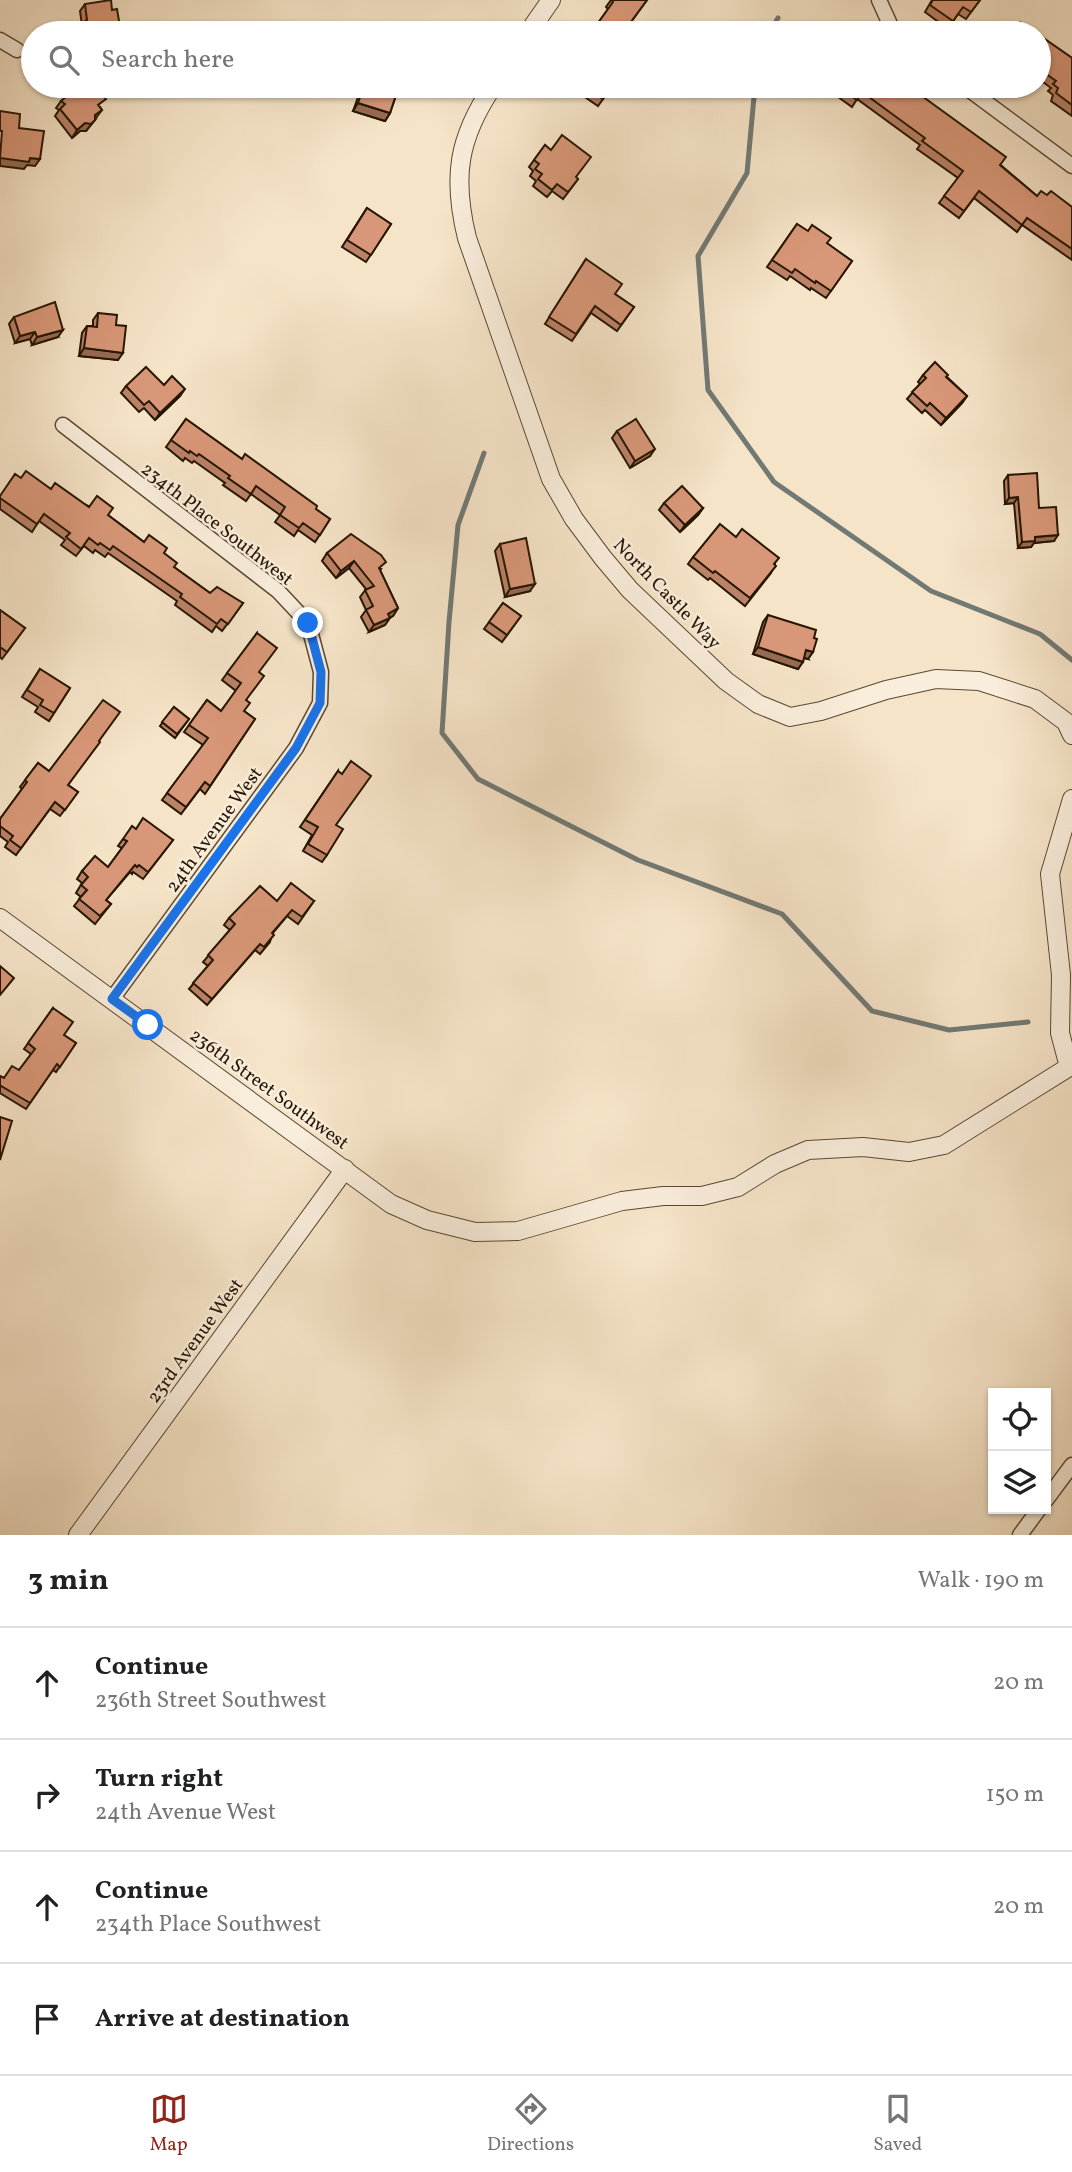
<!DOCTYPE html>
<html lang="en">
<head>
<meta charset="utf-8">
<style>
  :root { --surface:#fff; --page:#f6f6f6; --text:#202124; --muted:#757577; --line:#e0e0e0; --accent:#8f2418 }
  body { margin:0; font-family:Vollkorn,serif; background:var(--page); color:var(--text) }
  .controls { position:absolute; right:21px; bottom:21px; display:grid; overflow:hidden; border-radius:0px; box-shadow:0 2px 5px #0004 }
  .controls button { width:63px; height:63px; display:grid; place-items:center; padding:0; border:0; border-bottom:2px solid var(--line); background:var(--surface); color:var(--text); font:35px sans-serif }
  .stop { position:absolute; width:21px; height:21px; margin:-16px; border:5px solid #1a73e8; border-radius:50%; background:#fff }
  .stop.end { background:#1a73e8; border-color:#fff; box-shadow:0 2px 7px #0008 }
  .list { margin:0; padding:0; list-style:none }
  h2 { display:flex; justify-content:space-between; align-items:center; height:91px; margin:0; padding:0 28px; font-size:30px }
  h2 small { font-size:23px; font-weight:400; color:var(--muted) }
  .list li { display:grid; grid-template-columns:46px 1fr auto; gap:21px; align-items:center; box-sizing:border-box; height:112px; padding:0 28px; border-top:2px solid var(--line) }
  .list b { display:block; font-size:26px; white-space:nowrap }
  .list p { margin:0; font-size:23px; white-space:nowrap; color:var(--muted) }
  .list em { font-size:23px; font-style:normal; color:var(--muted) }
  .icon { flex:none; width:38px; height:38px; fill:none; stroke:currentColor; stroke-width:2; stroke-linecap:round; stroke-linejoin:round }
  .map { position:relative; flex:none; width:1072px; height:1535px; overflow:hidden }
  .search { position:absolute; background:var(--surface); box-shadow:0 2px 5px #0004; left:21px; right:21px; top:21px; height:77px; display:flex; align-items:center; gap:18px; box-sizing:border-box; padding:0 24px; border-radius:38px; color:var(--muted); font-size:26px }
  .sheet { height:539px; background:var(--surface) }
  nav { display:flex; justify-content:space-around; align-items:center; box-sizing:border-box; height:98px; border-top:2px solid var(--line); background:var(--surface); font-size:19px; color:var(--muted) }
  nav a { display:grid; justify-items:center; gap:4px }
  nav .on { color:var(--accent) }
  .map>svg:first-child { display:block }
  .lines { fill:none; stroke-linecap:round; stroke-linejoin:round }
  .stream { stroke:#717974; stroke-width:5 }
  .minor-casing { stroke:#5a4932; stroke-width:17 }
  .tertiary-casing { stroke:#5a4932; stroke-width:20 }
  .minor { stroke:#f9eddb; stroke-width:14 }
  .tertiary { stroke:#f9eddb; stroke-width:18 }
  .wall { fill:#ba8267; stroke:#261500; stroke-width:2 }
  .shaded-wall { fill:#976a54; stroke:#261500; stroke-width:2 }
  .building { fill:#d89778; stroke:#261500; stroke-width:2 }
  .route { stroke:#1a73e8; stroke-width:9 }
  .labels { text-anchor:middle; stroke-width:5; stroke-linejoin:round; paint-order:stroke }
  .street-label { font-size:19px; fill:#261500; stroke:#f9eddb }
</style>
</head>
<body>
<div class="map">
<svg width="1072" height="1535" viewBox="0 0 1072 1535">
  <rect width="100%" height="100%" fill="#f6e4c8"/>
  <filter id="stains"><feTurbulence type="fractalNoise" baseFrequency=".00286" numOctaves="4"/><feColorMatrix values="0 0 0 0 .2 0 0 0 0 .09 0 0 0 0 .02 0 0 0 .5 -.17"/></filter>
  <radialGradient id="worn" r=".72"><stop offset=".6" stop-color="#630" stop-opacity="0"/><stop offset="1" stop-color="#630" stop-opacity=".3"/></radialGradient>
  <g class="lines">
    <g class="stream">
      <path d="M769 33 778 18"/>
      <path d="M755 86 747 173 698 256 708 390 774 482 931 591 1040 634 1072 660"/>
      <path d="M484 453 458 525 449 622 442 733 478 779 638 860 782 914 872 1011 949 1030 1028 1022"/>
    </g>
    <defs>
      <g id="minor">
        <path d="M879 0 894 33"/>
        <path d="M0 40 17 50"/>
        <path d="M964 86 1072 166"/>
        <path d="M63 425 278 591 308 623 321 672 320 703 296 748 112 999"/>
        <path d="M1046 1500 1072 1465"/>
        <path d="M1020 1535 1039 1509"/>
      </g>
      <g id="tertiary">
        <path d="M528 33 551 0"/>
        <path d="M493 86C458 138 452 177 467 238L551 479 574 519 603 558 630 590 726 681 758 704 790 717 821 711 886 690 936 679 979 681 1035 699 1066 722 1072 735"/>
        <path d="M0 918 391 1204 427 1220 475 1232 518 1231 622 1201 663 1196H702L738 1187 775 1164 808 1150 863 1147 909 1152 944 1145 1069 1067"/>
        <path d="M1069 1067 1060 1033 1061 975 1050 874 1072 799"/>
        <path d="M78 1535 345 1169"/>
      </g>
    </defs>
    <use href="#minor" class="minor-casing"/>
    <use href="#tertiary" class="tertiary-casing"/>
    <use href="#minor" class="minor"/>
    <use href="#tertiary" class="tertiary"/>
  </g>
  <g class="wall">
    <path d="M611 0H647L623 33H587L593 30 608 9 606 7Z"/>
    <path d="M932 0H980L966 19 958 14 948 29 925 12Z"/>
    <path d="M85 4 112 10 121 33H81L80 28 82 25 80 11Z"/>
    <path d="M1039 35 1072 58V116L1051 101 1053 95 1048 91 1051 88 1039 79Z"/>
    <path d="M362 86H399L390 113 385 121 353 111Z"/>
    <path d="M569 86H612L598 106Z"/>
    <path d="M836 86H908L1037 196 1047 195 1072 207V260L1022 225 1017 232 974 198 959 218 939 203 958 178 917 149 920 145 857 99 852 107 834 94 838 87Z"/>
    <path d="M61 101 100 107 102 110 86 131H80L72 138 55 116 59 110 56 108Z"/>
    <path d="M545 145 578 179 563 199 552 191 547 197 533 186 536 181 530 176 533 171 529 167Z"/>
    <path d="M367 208 391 224 366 262 342 247Z"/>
    <path d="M797 224 852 261 826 298 811 288 810 290 790 276 787 280 767 267Z"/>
    <path d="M586 259 615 294 634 307 617 331 591 313 572 341 545 324Z"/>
    <path d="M98 313 116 325 118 360 79 356 82 333 87 326H93V320Z"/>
    <path d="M14 317 58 337 32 345 30 339 15 343 9 324Z"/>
    <path d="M923 375 947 377 967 396 962 403 941 425 925 410 922 413 907 399 920 384 918 382Z"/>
    <path d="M164 385 180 396 155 420 144 408 139 412 121 393 126 386Z"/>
    <path d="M186 419 242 459 330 519 315 542 298 530 294 536 275 522 280 515 251 494 246 501 223 485 225 483 194 461 192 463 185 458 183 461 166 447Z"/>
    <path d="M617 431 650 456 630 468 612 438Z"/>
    <path d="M1008 475 1039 508 1054 541 1034 543 1031 547 1018 548 1014 503 1005 504 1004 481Z"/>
    <path d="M21 478 51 489 108 515 144 542 164 553 174 567 210 593 243 603 222 631 216 626 212 632 175 605 177 601 108 553 105 557 95 550 93 553 84 546 76 556 61 545 65 540 39 521 32 532 0 509V496Z"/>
    <path d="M664 503 703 508 698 515 680 532 659 510Z"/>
    <path d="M736 537 775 564 771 573 745 606 710 578 708 580 688 564 693 557Z"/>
    <path d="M500 544 530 591 505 597 495 551Z"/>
    <path d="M327 553 381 569 380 570 398 608 393 616 390 617 385 625 369 632 361 617 366 610 360 597 366 589 349 568 336 578 322 561Z"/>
    <path d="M503 603 521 616 502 642 484 629Z"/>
    <path d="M0 610 25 628 2 659 0 657Z"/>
    <path d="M768 615 808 659 804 658 798 669 753 654 763 622Z"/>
    <path d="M257 633 259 673 246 700 244 711 255 719 205 794 200 789 181 814 162 800 203 745 184 732 207 700 221 711 236 691 222 680Z"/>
    <path d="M40 669 70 688 49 721 35 712 38 707 22 697Z"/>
    <path d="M174 707 189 719 175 738 160 726Z"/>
    <path d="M99 741 68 785 78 792 60 816 50 809 16 855 5 847 8 842 0 836V819L22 789 20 787 38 763 49 771Z"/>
    <path d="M338 771 336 825 327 855 322 862 303 851 312 835 300 827Z"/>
    <path d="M136 829 173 840 143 879 133 872 132 874 130 872 106 900 111 904 95 924 74 906 81 897 76 893 82 883 77 879 82 871 108 867 122 848 118 846 123 839Z"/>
    <path d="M277 901H314L298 924 287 916 272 934 270 942 260 954 255 950 207 1005 189 989 208 966 203 962 230 930 224 925 229 918Z"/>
    <path d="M53 1008 64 1035 76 1043 56 1072 53 1070 26 1109 0 1093V1076L4 1078 19 1070 31 1054 24 1049Z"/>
  </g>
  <g class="shaded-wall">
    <path d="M358 103 390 113 385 121 353 111Z"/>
    <path d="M95 120 86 131H80L72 138 77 130 85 123Z"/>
    <path d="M0 158H30L40 159 35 166 27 165 24 169 0 166Z"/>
    <path d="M63 330 58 337 32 345 37 337Z"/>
    <path d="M35 332 30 339 15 343 20 336Z"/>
    <path d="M84 348 123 353 118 360 79 356Z"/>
    <path d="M185 389 180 396 155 420 160 413Z"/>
    <path d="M967 396 962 403 941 425 946 418Z"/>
    <path d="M655 449 650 456 630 468 635 461Z"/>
    <path d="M1018 497 1014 503 1005 504 1009 498Z"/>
    <path d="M703 508 698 515 680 532 685 525Z"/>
    <path d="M1058 535 1054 541 1034 543 1031 547 1018 548 1022 542 1035 537Z"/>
    <path d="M354 561 349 568 336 578 341 571Z"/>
    <path d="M535 584 530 591 505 597 510 589Z"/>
    <path d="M398 608 393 616 383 621 388 614Z"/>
    <path d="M390 618 385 625 369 632 374 625Z"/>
    <path d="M758 647 803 662 798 669 753 654Z"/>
    <path d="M806 650 813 652 808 659 801 657Z"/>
  </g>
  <g class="building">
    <path d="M111 0 112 10 117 9 121 33H84V31H87L85 21 87 20 85 4Z"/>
    <path d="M612 0H647L625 30 624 29 620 33H587L591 28 593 30 613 2Z"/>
    <path d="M933 0H980L971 12 963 7 953 21 930 5Z"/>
    <path d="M1020 22 1037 33H1012Z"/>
    <path d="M1039 35 1072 58V105L1056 93 1058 88 1053 84 1056 81 1039 69Z"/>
    <path d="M79 86H95L106 99 98 105 102 110 95 115V120L91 124 85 123 77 130 60 109 65 104 61 101Z"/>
    <path d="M364 86H399L390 113 358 103Z"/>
    <path d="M584 86H612L603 99Z"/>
    <path d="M840 86H908L1006 157 1000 165 1037 196 1041 191 1047 195 1051 191 1072 207V249L1027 218 1022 225 979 191 964 211 944 196 963 171 922 141 925 138 862 92 857 100 839 87Z"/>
    <path d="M0 111 20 114 19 128 44 131 40 159 30 158 29 162 0 158 2 131H0Z"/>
    <path d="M562 135 591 157 576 177 578 179 568 192 557 184 552 190 538 179 542 174 535 169 539 164 534 160 545 145 551 150Z"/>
    <path d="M367 208 391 224 371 255 347 240Z"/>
    <path d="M797 224 808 231 812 225 831 238 827 243 852 261 831 291 816 281 815 283 795 269 792 273 772 260Z"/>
    <path d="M586 259 622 284 615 294 634 307 621 325 595 306 576 334 549 317Z"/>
    <path d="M55 302 63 330 37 337 35 332 20 336 14 317Z"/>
    <path d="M98 313 117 315 116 325 126 326 123 353 84 348 87 326 97 327Z"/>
    <path d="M935 362 948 375 946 377 967 396 946 418 930 403 927 406 912 392 926 378 923 375Z"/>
    <path d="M146 367 164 385 172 376 185 389 160 413 149 401 144 405 126 386Z"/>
    <path d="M186 419 242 459 245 454 317 506 316 509 330 519 320 535 303 523 299 528 280 515 285 507 256 486 251 494 228 478 230 476 199 454 197 456 190 451 189 453 171 440Z"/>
    <path d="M636 419 655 449 635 461 617 431Z"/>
    <path d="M26 471 51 489 55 483 89 507 97 496 113 508 108 515 144 542 149 535 167 548 164 553 177 563 174 567 210 593 217 587 243 603 228 624 221 619 217 624 180 597 182 594 113 546 110 550 100 543 98 545 89 538 81 549 66 537 70 533 44 514 37 524 0 498V496L15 474 21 478Z"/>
    <path d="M1037 473 1039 508 1056 507 1058 535 1035 537V541L1022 542 1018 497 1009 498 1008 475Z"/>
    <path d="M682 486 703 508 685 525 664 503Z"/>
    <path d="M720 524 736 537 742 529 779 558 774 564 776 566 750 598 715 571 713 573 693 557Z"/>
    <path d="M351 534 381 555 386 562 379 568 398 608 388 614 390 618 374 625 366 610 373 606 365 590 374 586 354 561 341 571 327 553Z"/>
    <path d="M526 538 535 584 510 589 500 544Z"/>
    <path d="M503 603 521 616 507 635 489 622Z"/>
    <path d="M0 610 25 628 7 652 0 647Z"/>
    <path d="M768 615 816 630 814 638 817 639 813 652 806 650 803 662 758 647Z"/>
    <path d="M257 633 277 648 259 672 264 676 246 700 250 703 244 711 255 719 210 786 205 782 186 807 167 793 208 738 189 725 207 700 221 711 241 683 227 673Z"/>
    <path d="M40 669 70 688 54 713 40 705 43 700 27 690Z"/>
    <path d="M103 700 120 712 99 741 100 742 68 785 78 792 65 810 55 802 21 848 10 840 13 836 0 826V819L27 782 25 780 38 763 49 771Z"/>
    <path d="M174 707 189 719 177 734 162 722Z"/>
    <path d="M351 761 371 776 336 825 343 829 327 855 308 844 318 827 305 820 338 771 342 774Z"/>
    <path d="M143 818 173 840 148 872 139 865 137 867 135 865 106 900 111 904 100 916 79 899 87 890 81 885 88 877 82 871 95 856 108 867 127 841 123 839 132 826 136 829Z"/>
    <path d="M291 883 314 901 302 917 292 910 272 933 274 935 264 947 260 944 212 999 193 983 213 960 208 955 235 924 229 918 260 886 277 901Z"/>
    <path d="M0 966 14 978 0 995Z"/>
    <path d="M53 1008 73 1022 64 1035 76 1043 60 1067 57 1064 30 1103 1 1086H0V1076L4 1078 12 1066 19 1070 35 1049 28 1043Z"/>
    <path d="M0 1117 12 1121 0 1160Z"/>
  </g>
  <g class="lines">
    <path class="route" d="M148 1025 112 999 296 748 320 703 321 672 308 623"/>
  </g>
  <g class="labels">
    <g class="street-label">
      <text transform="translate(218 523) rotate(38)" y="7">234th Place Southwest</text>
      <text transform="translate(668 593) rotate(46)" y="7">North Castle Way</text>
      <text transform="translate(213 829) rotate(-54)" y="7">24th Avenue West</text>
      <text transform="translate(270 1088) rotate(36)" y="7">236th Street Southwest</text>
      <text transform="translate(194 1340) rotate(-54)" y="7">23rd Avenue West</text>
    </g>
  </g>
  <rect width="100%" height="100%" filter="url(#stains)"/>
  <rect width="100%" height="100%" fill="url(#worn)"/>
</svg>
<div class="controls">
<button><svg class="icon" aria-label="locate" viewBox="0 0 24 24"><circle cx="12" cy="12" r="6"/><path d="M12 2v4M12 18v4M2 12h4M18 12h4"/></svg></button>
<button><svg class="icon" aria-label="layers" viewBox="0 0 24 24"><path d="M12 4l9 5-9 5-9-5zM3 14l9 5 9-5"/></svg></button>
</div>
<div class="stop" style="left:148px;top:1025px"></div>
<div class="stop end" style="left:308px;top:623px"></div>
<div class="search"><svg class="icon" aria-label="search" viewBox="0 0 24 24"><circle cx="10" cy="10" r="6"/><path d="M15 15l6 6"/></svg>Search here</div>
</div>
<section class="sheet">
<h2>3 min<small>Walk · 190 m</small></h2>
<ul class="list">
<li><svg class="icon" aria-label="ahead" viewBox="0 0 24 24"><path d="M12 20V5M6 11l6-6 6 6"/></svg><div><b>Continue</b><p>236th Street Southwest</p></div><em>20 m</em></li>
<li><svg class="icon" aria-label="right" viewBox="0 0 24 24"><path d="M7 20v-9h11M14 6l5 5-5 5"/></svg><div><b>Turn right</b><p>24th Avenue West</p></div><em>150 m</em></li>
<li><svg class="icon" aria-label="ahead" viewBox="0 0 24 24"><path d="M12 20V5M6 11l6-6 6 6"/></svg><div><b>Continue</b><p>234th Place Southwest</p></div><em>20 m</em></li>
<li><svg class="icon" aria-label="arrive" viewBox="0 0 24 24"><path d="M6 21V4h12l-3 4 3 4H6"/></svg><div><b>Arrive at destination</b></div></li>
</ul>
</section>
<nav>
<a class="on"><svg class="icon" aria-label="map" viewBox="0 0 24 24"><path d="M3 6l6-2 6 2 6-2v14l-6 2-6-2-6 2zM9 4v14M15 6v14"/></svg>Map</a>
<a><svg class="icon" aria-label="directions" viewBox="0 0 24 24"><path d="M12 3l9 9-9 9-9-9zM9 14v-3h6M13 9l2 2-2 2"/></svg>Directions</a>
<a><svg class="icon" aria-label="saved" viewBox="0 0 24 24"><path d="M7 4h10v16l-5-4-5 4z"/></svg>Saved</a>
</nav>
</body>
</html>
